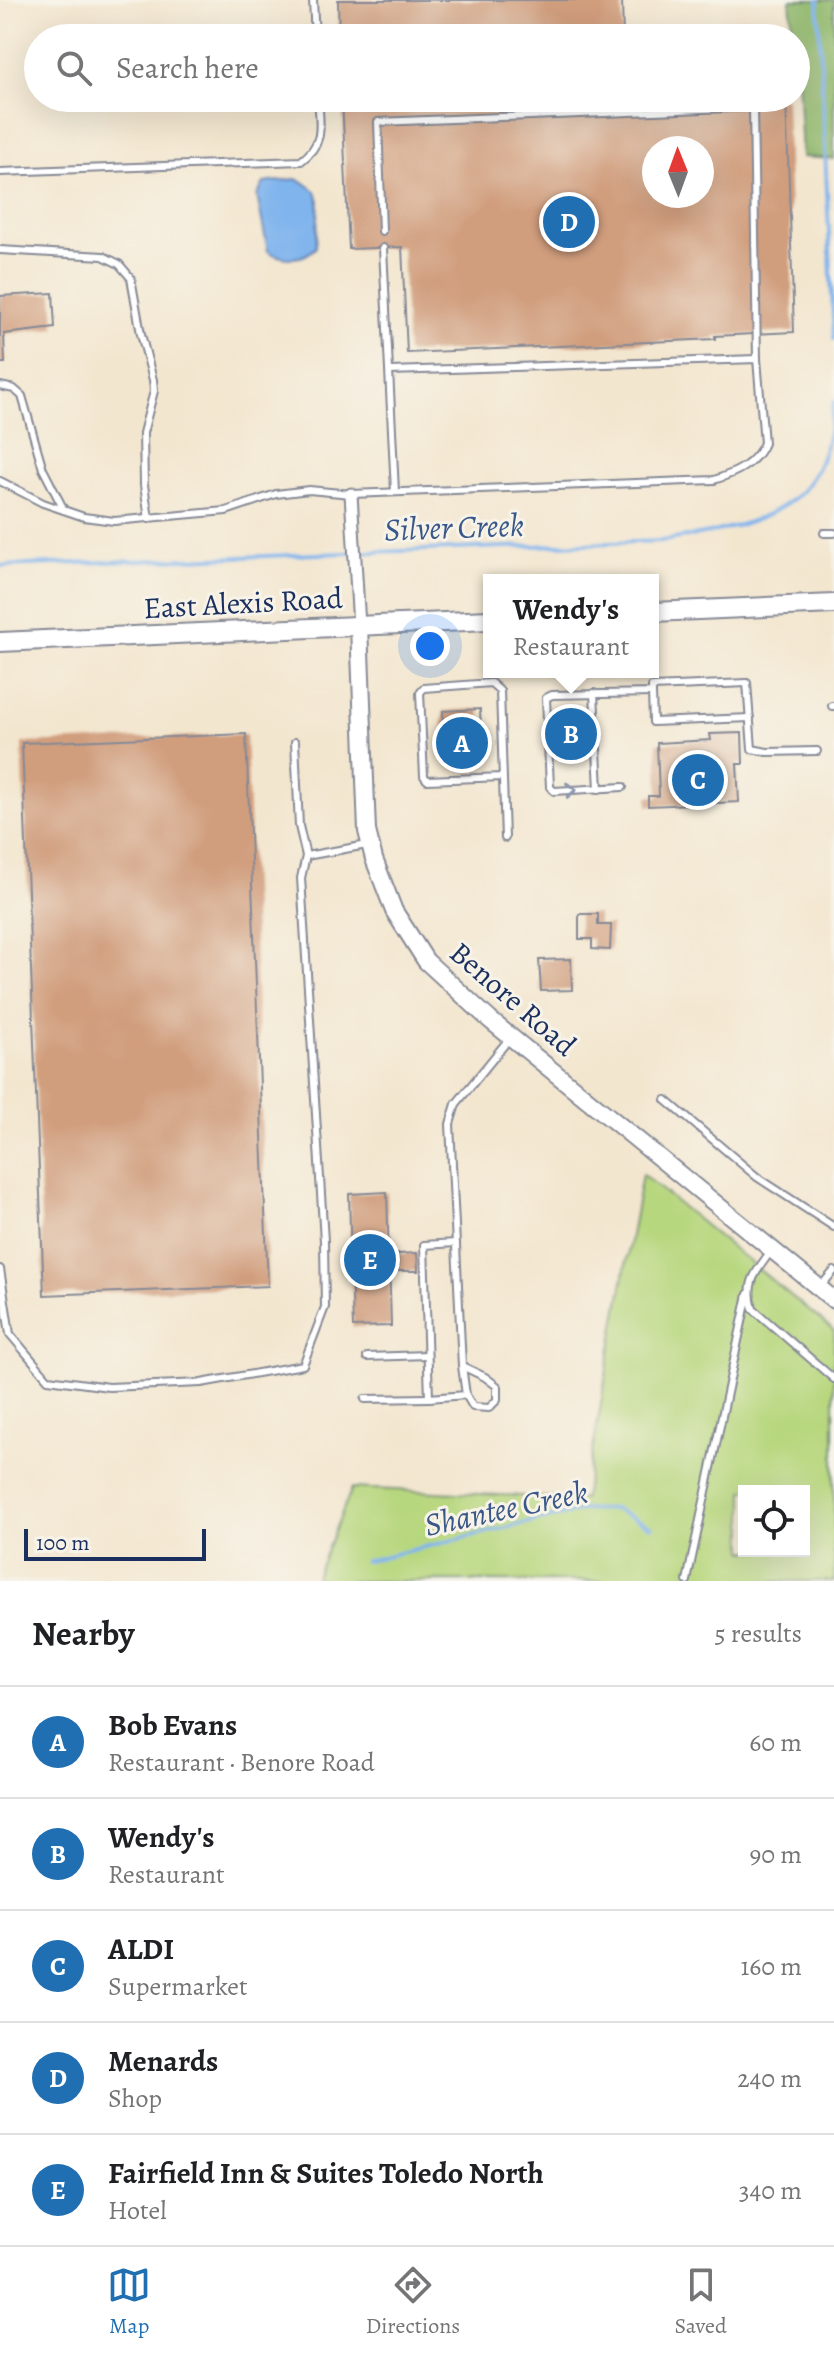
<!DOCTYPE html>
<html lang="en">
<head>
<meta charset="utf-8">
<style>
  :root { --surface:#fff; --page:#f2f2f2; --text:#202124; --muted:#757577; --line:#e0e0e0; --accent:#1f6fb2 }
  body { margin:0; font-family:Alegreya,serif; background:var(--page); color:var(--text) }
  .controls { position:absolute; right:24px; bottom:24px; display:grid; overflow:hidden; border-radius:0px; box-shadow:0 8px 32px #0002 }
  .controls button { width:72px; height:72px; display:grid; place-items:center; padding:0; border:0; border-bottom:2px solid var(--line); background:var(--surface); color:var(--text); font:40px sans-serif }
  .compass { position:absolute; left:642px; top:136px; width:72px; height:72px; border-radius:50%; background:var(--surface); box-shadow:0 8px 32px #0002; rotate:359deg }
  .scale { position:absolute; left:24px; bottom:20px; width:182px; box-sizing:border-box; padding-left:8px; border:4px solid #1b2f5e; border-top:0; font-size:22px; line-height:28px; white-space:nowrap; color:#1b2f5e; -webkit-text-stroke:6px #f7f3e8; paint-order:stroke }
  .you { position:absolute; left:430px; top:646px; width:28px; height:28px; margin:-20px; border:6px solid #fff; border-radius:50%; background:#1a73e8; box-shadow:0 0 0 12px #1a73e833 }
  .badge { display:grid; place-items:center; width:52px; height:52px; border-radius:50%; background:var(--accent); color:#fff; font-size:26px; font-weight:700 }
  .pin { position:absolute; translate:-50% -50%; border:4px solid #fff; box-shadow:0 2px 8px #0006 }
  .popup { position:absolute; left:483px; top:574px; width:176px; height:104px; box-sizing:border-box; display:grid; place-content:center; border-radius:0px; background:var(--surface); filter:drop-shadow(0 2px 6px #0005); font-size:26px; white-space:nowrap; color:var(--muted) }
  .popup b { font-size:30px; color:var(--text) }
  .popup::after { content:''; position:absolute; left:50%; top:100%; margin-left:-16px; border:16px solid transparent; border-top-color:var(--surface) }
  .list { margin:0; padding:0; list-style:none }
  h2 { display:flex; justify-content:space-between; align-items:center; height:104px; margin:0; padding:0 32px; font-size:34px }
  h2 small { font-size:26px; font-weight:400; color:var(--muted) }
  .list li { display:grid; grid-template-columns:52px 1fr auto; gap:24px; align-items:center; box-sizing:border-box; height:112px; padding:0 32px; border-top:2px solid var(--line) }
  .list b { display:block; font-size:30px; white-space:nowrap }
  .list p { margin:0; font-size:26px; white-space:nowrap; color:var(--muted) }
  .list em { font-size:26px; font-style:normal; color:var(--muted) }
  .icon { flex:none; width:44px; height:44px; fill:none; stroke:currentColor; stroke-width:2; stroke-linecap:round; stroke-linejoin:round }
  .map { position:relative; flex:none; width:834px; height:1581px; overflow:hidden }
  .search { position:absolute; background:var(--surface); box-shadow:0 8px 32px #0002; left:24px; right:24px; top:24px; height:88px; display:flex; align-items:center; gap:20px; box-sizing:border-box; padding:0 28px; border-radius:44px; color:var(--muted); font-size:30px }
  .sheet { height:664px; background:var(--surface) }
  nav { display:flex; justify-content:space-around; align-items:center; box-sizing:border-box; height:112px; border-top:2px solid var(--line); background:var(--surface); font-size:22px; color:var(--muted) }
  nav a { display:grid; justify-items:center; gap:4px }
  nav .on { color:var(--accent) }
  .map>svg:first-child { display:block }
  .green { fill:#b7d77e; stroke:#69836e; stroke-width:2; fill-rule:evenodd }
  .forest { fill:#91b86d; stroke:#567466; stroke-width:2 }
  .water { fill:#7fb4ed; stroke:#4d72a6; stroke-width:2 }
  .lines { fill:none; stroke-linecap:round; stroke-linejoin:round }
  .stream { stroke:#7fb4ed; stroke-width:4 }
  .building { fill:#d09d7d; fill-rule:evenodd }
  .lane-casing { stroke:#878a96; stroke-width:10 }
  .street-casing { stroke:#878a96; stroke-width:15 }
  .secondary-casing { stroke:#878a96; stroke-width:20 }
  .primary-casing { stroke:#878a96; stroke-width:22 }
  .lane { stroke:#fff; stroke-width:6 }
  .street { stroke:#fff; stroke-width:11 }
  .secondary { stroke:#fff; stroke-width:16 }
  .primary { stroke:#fff; stroke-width:18 }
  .oneway { stroke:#8d97ae }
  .labels { text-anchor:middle; stroke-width:6; stroke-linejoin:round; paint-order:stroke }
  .street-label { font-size:30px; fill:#1b2f5e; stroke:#f7f3e8 }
  .water-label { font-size:32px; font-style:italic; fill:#395789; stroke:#f7f3e8 }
</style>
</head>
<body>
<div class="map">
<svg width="834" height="1581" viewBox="0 0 834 1581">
  <rect width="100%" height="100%" fill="#f7f3e8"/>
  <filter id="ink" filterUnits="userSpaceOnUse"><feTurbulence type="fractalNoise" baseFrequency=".0125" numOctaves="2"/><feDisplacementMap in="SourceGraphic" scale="16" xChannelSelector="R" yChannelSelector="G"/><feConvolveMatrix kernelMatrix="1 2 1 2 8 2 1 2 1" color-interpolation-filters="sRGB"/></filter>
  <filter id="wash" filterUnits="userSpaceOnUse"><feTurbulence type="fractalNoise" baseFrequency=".006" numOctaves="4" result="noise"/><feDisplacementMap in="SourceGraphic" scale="32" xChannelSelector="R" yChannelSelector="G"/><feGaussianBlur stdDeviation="1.8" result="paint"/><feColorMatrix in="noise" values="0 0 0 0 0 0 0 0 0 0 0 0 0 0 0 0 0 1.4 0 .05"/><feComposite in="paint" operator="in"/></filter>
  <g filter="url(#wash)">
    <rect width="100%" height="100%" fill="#f3e6cf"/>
    <path class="green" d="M642 1174 834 1331V1581H314L352 1488 584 1499ZM744 1491H804V1551H744Z"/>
    <path class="forest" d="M790 0H834V159L802 157 796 38H793Z"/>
    <path class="water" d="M295 179 302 181 316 191 319 201 316 247C304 261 283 261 268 251L257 196 264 183Z"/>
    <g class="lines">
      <g class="stream">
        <path d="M818 0 834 339"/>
        <path d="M0 566 662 541C712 533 788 523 815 473 827 451 830 427 834 402"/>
        <path d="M365 1561 582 1510 614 1509 652 1527"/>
      </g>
    </g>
    <g id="blocks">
      <g class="building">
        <path d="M338 0H622L623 38H339Z"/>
        <path d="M342 98H786L794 332 715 336V339L407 353 402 247 349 249ZM654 148H702V196H654Z"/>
        <path d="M53 293 55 328 4 334 5 363H0V296Z"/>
        <path d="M480 709 482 754 443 756V711Z"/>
        <path d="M579 709 582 759 563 760 560 710Z"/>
        <path d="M742 733 743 764H737L739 802 648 806V796H659L657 743 711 740 710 734Z"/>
        <path d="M246 734 268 1286 44 1295 22 743Z"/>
        <path d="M579 914H598V925H611L610 950 592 949V939H579Z"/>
        <path d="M571 959 572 990 541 991 539 960Z"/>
        <path d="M387 1192 391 1326 353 1327 349 1194Z"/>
        <path d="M417 1253 418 1271H398V1254Z"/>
      </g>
    </g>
  </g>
  <g filter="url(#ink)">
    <use href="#blocks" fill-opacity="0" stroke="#878a96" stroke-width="2"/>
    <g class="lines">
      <defs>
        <g id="lane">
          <path d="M313 0 315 38"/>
          <path d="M0 172 301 161C325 143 320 126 318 98"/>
          <path d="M382 231 378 122 753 107 757 359"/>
          <path d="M383 248 395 492"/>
          <path d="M0 250 103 256 119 264 131 278 141 334 153 380 154 391 143 433 144 485 149 519"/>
          <path d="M0 386 14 389 22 396 43 469 64 510"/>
          <path d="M0 481 43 503 84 517 114 521 226 511 276 494 309 490 351 494 714 480C735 473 755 465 764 443L757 359 390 371"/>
          <path d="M824 533H834"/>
          <path d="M594 693 599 789"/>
          <path d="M652 693 653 722 750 718"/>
          <path d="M832 706H834"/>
          <path d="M295 742 299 826 306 856"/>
          <path d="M503 777 427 780 424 776 420 693 424 688 491 683 500 691 505 838"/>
          <path d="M623 787 554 791 550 787 546 698 552 695 652 693V687L747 683 752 749 767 752 817 751"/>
          <path d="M666 1100 757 1177 834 1227"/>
          <path d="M456 1243 424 1245 429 1398 466 1395"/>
          <path d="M771 1251C756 1272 745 1282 753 1309L834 1379"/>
          <path d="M0 1269 10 1334 48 1379 109 1387 201 1383 303 1365 325 1307 324 1241 301 878 306 856 367 845"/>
          <path d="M819 1288 834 1271"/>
          <path d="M367 1357 427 1355"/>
          <path d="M462 1366 466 1395 473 1407 489 1408 497 1400V1386L485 1377 462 1366 450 1124 456 1104 509 1039"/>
          <path d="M365 1399 429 1398"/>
          <path d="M687 1581 748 1294"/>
        </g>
        <path id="street" d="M351 494 359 626"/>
        <path id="secondary" d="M359 626 367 831 374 859 394 911 426 961 490 1020 834 1300"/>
        <g id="primary">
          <path d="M653 612 834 604"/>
          <path d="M0 642 489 620"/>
        </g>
      </defs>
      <use href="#lane" class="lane-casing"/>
      <use href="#street" class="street-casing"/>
      <use href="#secondary" class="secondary-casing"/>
      <use href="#primary" class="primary-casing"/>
      <use href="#lane" class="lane"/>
      <use href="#street" class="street"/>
      <use href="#secondary" class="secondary"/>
      <use href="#primary" class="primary"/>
    </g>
    <defs><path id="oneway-chevron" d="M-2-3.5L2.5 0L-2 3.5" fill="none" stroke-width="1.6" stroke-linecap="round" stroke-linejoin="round" transform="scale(2)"/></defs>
    <use class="oneway" href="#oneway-chevron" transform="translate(571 790) rotate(-3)"/>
  </g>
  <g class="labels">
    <g class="street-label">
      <text transform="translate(243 603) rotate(-3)" y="10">East Alexis Road</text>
      <text transform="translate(513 999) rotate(41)" y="10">Benore Road</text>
    </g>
    <g class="water-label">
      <text transform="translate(454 527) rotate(-2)" y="11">Silver Creek</text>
      <text transform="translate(506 1508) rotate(-12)" y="11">Shantee Creek</text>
    </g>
  </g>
</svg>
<div class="controls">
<button><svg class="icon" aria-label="locate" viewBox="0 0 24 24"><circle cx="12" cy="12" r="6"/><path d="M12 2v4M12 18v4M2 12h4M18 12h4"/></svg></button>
</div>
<svg class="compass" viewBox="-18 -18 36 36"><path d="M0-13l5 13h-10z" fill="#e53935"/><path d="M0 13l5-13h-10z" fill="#757577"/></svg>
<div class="scale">100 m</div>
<div class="you"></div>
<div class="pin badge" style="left:462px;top:743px">A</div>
<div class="pin badge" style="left:571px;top:734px">B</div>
<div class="popup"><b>Wendy's</b>Restaurant</div>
<div class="pin badge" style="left:698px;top:780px">C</div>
<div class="pin badge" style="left:569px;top:222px">D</div>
<div class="pin badge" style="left:370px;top:1260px">E</div>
<div class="search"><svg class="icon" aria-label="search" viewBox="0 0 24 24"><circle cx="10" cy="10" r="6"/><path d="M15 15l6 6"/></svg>Search here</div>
</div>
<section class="sheet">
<h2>Nearby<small>5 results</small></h2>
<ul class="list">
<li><span class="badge">A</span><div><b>Bob Evans</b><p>Restaurant · Benore Road</p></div><em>60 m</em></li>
<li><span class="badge">B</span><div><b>Wendy's</b><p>Restaurant</p></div><em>90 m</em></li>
<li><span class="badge">C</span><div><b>ALDI</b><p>Supermarket</p></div><em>160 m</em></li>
<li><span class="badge">D</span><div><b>Menards</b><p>Shop</p></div><em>240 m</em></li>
<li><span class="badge">E</span><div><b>Fairfield Inn &amp; Suites Toledo North</b><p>Hotel</p></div><em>340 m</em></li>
</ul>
</section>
<nav>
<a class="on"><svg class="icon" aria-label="map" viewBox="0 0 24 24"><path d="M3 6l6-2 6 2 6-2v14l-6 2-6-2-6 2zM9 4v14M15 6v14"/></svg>Map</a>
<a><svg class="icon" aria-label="directions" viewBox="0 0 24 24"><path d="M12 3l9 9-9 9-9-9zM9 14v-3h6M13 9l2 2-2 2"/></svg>Directions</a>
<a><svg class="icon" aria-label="saved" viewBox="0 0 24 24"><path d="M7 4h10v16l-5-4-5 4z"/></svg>Saved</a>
</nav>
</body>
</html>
